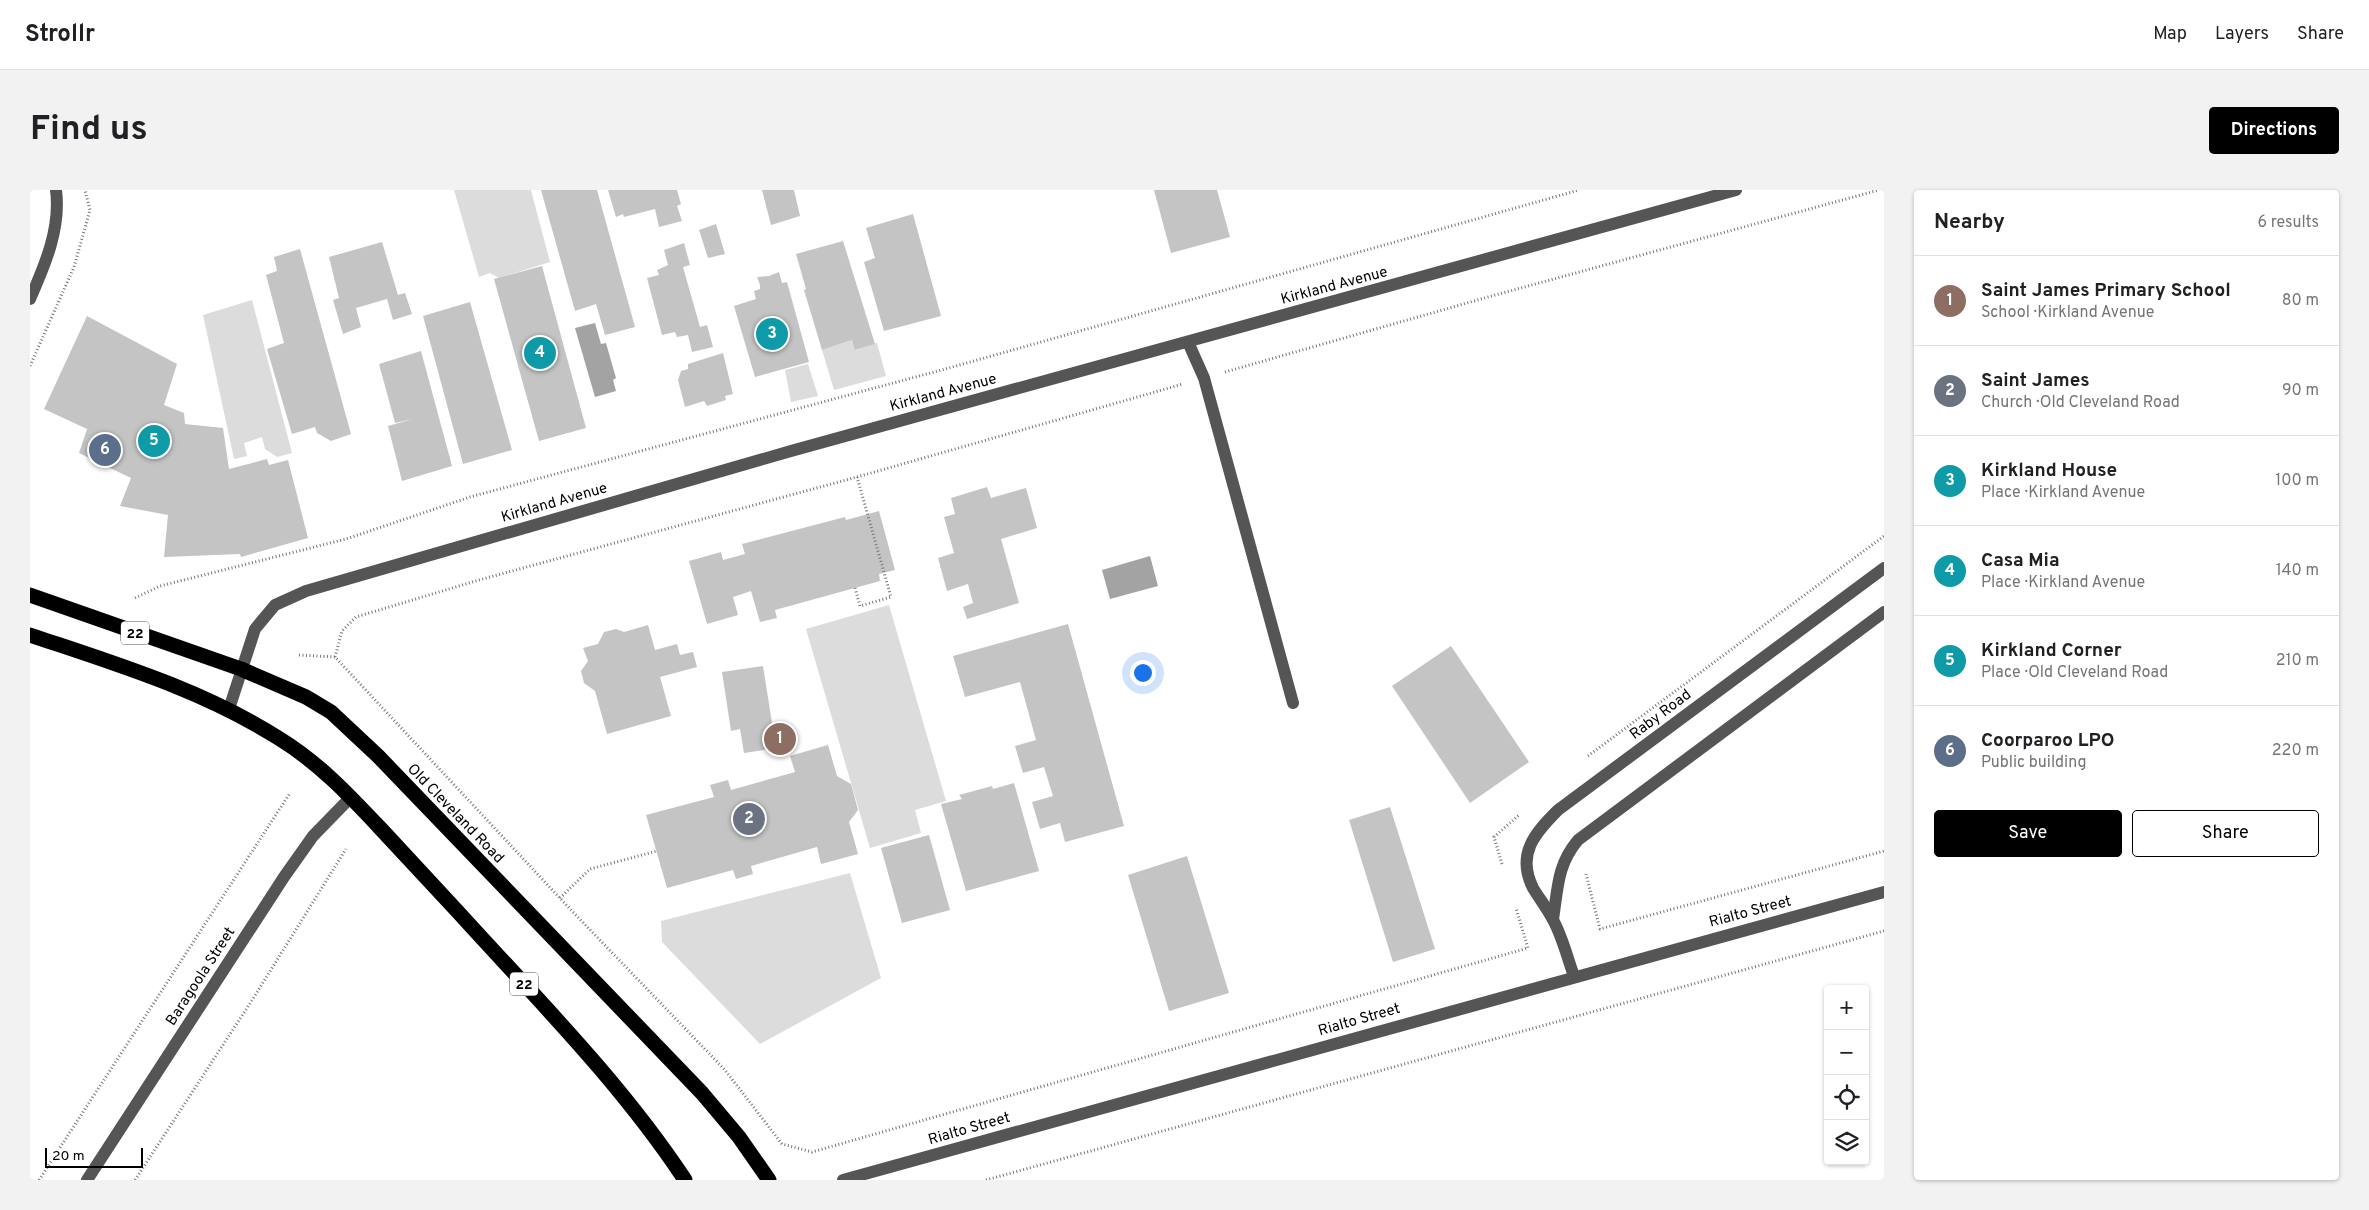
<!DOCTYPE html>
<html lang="en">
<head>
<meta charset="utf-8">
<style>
  :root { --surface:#fff; --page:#f2f2f2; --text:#202124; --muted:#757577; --line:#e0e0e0; --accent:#000 }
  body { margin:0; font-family:Overpass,sans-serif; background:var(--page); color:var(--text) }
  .controls { position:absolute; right:15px; bottom:15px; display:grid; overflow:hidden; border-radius:5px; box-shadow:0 1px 4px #0004 }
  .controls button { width:45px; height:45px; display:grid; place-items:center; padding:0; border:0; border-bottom:1px solid var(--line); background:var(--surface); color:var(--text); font:25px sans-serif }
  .scale { position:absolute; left:15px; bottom:12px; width:98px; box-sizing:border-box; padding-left:5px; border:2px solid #000; border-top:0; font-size:14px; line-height:18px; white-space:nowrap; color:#000; -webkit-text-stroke:4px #fff; paint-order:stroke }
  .you { position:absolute; left:1112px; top:482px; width:18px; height:18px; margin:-12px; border:4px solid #fff; border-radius:50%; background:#1a73e8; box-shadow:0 0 0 8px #1a73e833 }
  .badge { display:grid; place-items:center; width:32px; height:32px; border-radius:50%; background:var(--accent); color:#fff; font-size:16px; font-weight:700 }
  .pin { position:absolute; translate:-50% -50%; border:2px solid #fff; box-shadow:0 1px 5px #0006 }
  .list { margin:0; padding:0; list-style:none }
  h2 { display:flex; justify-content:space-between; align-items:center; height:65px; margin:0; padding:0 20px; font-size:21px }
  h2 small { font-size:16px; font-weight:400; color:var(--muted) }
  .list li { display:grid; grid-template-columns:32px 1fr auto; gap:15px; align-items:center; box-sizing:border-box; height:90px; padding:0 20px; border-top:1px solid var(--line) }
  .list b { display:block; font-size:19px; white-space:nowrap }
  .list p { margin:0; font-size:16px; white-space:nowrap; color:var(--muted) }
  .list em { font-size:16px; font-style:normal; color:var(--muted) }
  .actions { display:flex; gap:10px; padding:15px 20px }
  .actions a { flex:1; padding:11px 0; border:1px solid var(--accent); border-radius:5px; text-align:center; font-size:18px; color:var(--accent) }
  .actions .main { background:var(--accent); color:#fff }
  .icon { flex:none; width:28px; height:28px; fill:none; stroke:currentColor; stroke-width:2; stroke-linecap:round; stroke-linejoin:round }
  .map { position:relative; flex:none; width:1854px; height:990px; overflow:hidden; border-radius:5px }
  header { display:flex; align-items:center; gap:30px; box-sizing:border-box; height:70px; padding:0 25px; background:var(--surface); border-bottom:1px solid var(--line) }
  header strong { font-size:24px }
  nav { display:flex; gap:28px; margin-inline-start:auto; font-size:18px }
  .intro { display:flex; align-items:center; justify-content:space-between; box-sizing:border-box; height:120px; padding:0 30px }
  h1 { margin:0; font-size:35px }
  .button { padding:12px 22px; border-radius:5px; background:var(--accent); color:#fff; font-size:18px; font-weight:700 }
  main { display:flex; gap:30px; padding:0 30px }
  aside { flex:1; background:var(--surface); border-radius:5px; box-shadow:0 1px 4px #0004 }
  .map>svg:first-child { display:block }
  .green { fill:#dcdcdc }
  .water { fill:#a3a3a3 }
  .building { fill:#c4c4c4 }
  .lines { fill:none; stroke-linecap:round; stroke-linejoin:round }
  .path { stroke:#777; stroke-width:3; stroke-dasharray:1 2.5; stroke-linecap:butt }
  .minor { stroke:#555; stroke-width:12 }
  .highway { stroke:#000; stroke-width:15 }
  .labels { text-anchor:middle; stroke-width:4.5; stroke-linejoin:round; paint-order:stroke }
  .shield { fill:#fff; stroke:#4c4c4c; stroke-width:1 }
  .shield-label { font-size:14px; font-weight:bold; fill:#000 }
  .street-label { font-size:15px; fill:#000; stroke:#fff }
</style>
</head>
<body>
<header>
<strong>Strollr</strong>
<nav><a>Map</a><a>Layers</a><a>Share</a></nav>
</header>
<div class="intro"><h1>Find us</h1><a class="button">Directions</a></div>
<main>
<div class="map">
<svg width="1854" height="990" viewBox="0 0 1854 990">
  <rect width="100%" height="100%" fill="#fff"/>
  <g class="green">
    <path d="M424 0H501L520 72 469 88 460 83 449 87Z"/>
    <path d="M222 110 262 263 247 267 235 259 232 247 214 253 217 266 204 269 173 125Z"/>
    <path d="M822 150 826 160 847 153 856 186 804 200 792 160Z"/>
    <path d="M778 174 788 206 761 212 755 180Z"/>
    <path d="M859 415 916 611 885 620 891 643 840 658 776 439Z"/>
    <path d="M820 683 851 788 730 854 632 752 631 731Z"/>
  </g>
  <g class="water">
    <path d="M565 133 571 154 576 153 586 188 583 190 586 201 565 207 545 138Z"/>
    <path d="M1120 366 1128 396 1080 409 1072 380Z"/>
  </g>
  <g class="building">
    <path d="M511 0H567L605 137 575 145 566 114 545 121Z"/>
    <path d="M578 0H647L651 14 647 16 652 31 629 37 625 19 594 27 593 24 586 27Z"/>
    <path d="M732 0H764L770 26 741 35Z"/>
    <path d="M1124 0H1187L1200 47 1141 63Z"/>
    <path d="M883 24 911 126 854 141 834 72 845 68 836 38Z"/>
    <path d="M686 34 695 64 678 68 669 40Z"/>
    <path d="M813 51 845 154 825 160 822 150 792 160 774 100 776 99 766 64Z"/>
    <path d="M352 52 368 105 375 103 382 124 363 130 357 109 326 118 331 137 313 144 303 110 309 108 299 67Z"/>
    <path d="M654 53 660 75 653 77 670 137 677 135 683 157 662 162 658 145 647 147 645 142 632 145 617 88 629 85 627 80 638 75 634 60Z"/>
    <path d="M270 59 321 244 301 251 287 243 285 237 262 244 237 159 254 153 236 85 247 81 244 67Z"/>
    <path d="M512 76 556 238 509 251 464 89Z"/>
    <path d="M749 82 752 93 757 92 779 172 725 187 704 116 726 109 724 101 730 99V95L727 87 739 86Z"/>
    <path d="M440 112 482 260 433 274 393 126Z"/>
    <path d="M57 126 147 174 134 215 154 223 155 234 193 238 199 279 237 269 239 275 258 270 278 348 211 367 210 364 134 367 138 325 90 316 101 288 49 263 57 239 14 219Z"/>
    <path d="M391 161 422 276 372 291 358 236 383 229 365 233 349 174Z"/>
    <path d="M693 163 703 204 695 206 696 210 677 216 674 211 655 217 648 190 651 181 658 179V174Z"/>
    <path d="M957 297 961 308 996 298 1007 338 971 349 989 413 937 429 933 417 943 413 938 394 917 401 908 368 924 363 914 327 925 324 921 308Z"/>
    <path d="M849 321 865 380 849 384 850 391 745 420 747 428 730 432 721 401 703 407 708 425 677 434 659 371 691 362 693 370 715 364 712 354 815 327 816 330Z"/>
    <path d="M1038 434 1094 636 1035 652 1030 633 1010 639 1002 612 1023 606 1014 577 993 583 985 556 1006 550 990 492 935 507 923 466Z"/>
    <path d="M618 435 625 460 647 454 650 465 663 462 667 477 630 487 641 526 577 544 565 501 554 493 551 481 558 471 553 458 568 454 574 442 586 439 594 442Z"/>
    <path d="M1421 456 1499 572 1440 613 1362 496Z"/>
    <path d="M733 476 746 558 714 563 710 539 701 541 692 482Z"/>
    <path d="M798 555 807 586 821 594 828 620 819 632 828 664 791 674 787 657 721 676 723 684 706 689 703 680 637 698 616 625 684 607 680 595 698 590 701 600 765 582 760 566Z"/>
    <path d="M984 593 1009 681 936 701 911 614 932 609 929 605 962 596 963 599Z"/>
    <path d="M1360 617 1405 759 1363 772 1319 630Z"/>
    <path d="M899 645 920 720 872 733 851 658Z"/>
    <path d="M1157 666 1199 803 1139 821 1098 685Z"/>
  </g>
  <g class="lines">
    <g class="path">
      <path d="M0 176 44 77 60 20 55 0"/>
      <path d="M1195 182 1458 107 1849 0"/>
      <path d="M825 398 830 416 861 407 827 287"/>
      <path d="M105 408 130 396 316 349 440 307 919 178 1549 0"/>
      <path d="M269 465 305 467 541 720 695 880 752 954 782 962 1498 758 1486 718"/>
      <path d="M305 467 312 441 326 427 449 390 827 287 1153 194"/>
      <path d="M1558 566 1854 346"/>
      <path d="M1472 674 1464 647 1489 625"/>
      <path d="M1556 684 1570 739 1854 661"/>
      <path d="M530 708 560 679 627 661"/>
      <path d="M9 990 260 603"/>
      <path d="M105 990 219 815 316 659"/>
      <path d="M956 990 1854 741"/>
    </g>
    <g class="minor">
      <path d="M0 109C15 75 31 38 26 0"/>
      <path d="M1158 152 1174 188 1263 513"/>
      <path d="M199 519 225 439 245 415 276 401 761 261 1706 0"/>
      <path d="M1523 729C1528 698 1527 675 1548 650L1854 422"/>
      <path d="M1544 786C1537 767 1532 745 1522 728 1516 717 1509 708 1503 698 1486 664 1505 643 1528 620L1854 378"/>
      <path d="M57 990 254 687 283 646 321 607"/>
      <path d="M813 990 1854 702"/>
    </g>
    <g class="highway">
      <path d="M0 405 211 479 276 507 301 522 348 566 672 903 709 947 739 990"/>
      <path d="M0 445C86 474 173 500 250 549 289 573 320 606 351 639 377 667 403 695 429 723 507 809 591 893 655 990"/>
    </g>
  </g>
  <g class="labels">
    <g class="shield">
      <rect x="91" y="431.5" width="28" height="23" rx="4"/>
      <rect x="480" y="782.5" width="28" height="23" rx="4"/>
    </g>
    <g class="shield-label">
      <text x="105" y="448">22</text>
      <text x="494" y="799">22</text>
    </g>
    <g class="street-label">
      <text transform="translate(1304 95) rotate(-15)" y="5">Kirkland Avenue</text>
      <text transform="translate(913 202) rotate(-15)" y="5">Kirkland Avenue</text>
      <text transform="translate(524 312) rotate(-16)" y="5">Kirkland Avenue</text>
      <text transform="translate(1630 524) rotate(-37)" y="5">Raby Road</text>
      <text transform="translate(426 623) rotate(46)" y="5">Old Cleveland Road</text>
      <text transform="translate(1720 721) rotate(-15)" y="5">Rialto Street</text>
      <text transform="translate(170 786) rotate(-57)" y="5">Baragoola Street</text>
      <text transform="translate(1329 829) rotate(-16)" y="5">Rialto Street</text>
      <text transform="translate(939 938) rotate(-16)" y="5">Rialto Street</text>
    </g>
  </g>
</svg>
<div class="controls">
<button>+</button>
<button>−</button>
<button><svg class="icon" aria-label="locate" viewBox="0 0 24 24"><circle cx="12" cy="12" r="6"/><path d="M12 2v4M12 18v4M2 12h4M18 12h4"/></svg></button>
<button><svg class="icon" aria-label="layers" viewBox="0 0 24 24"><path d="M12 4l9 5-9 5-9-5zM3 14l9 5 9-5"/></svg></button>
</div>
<div class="scale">20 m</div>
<div class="you"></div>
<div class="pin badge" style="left:750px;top:549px;background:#8d6e63">1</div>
<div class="pin badge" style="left:719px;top:629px;background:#6b7280">2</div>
<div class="pin badge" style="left:742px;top:144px;background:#0f9aa8">3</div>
<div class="pin badge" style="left:510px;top:163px;background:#0f9aa8">4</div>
<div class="pin badge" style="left:124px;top:251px;background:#0f9aa8">5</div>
<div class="pin badge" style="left:75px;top:260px;background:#5c6f8a">6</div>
</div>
<aside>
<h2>Nearby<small>6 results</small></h2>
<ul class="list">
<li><span class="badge" style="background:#8d6e63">1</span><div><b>Saint James Primary School</b><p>School · Kirkland Avenue</p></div><em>80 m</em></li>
<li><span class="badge" style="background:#6b7280">2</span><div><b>Saint James</b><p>Church · Old Cleveland Road</p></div><em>90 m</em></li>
<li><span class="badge" style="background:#0f9aa8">3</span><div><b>Kirkland House</b><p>Place · Kirkland Avenue</p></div><em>100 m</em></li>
<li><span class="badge" style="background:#0f9aa8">4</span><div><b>Casa Mia</b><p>Place · Kirkland Avenue</p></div><em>140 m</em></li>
<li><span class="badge" style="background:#0f9aa8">5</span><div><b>Kirkland Corner</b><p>Place · Old Cleveland Road</p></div><em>210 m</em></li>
<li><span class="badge" style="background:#5c6f8a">6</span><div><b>Coorparoo LPO</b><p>Public building</p></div><em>220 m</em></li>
</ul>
<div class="actions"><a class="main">Save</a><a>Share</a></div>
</aside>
</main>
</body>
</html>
